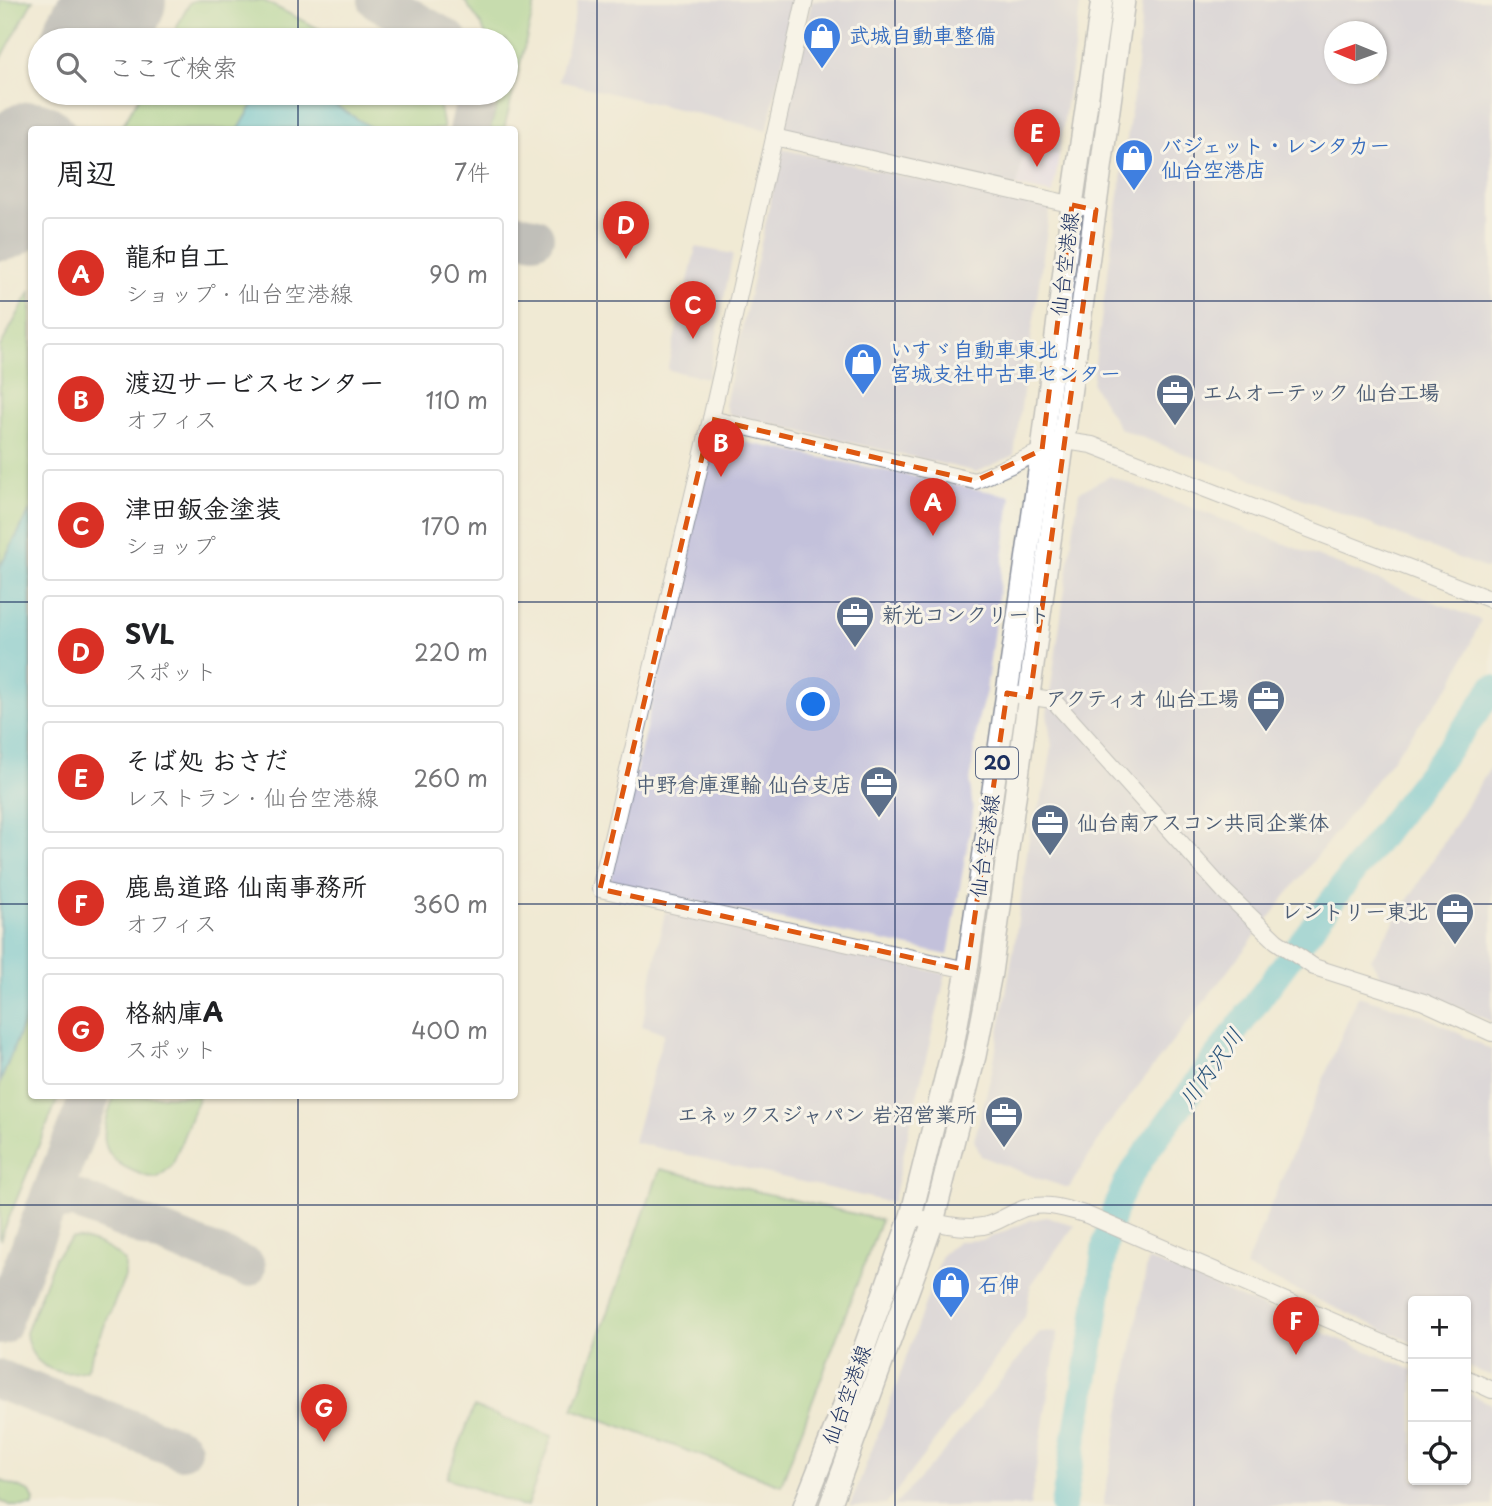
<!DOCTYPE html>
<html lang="ja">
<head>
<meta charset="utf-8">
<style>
  :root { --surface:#fff; --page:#f6f6f6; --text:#202124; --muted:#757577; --line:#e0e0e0; --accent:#d93025 }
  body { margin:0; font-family:"Playpen Sans","Klee One",sans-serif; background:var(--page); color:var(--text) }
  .controls { position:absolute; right:21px; bottom:21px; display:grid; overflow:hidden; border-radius:7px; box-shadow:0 2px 5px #0004 }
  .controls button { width:63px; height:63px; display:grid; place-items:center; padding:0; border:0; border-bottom:2px solid var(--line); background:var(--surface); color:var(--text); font:35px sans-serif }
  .compass { position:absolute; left:1324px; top:21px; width:63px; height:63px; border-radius:50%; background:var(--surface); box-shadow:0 2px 5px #0004; rotate:271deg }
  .you { position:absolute; left:814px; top:705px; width:24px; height:24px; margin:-18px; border:5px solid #fff; border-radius:50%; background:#1a73e8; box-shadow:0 0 0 10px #1a73e833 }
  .badge { display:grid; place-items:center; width:46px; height:46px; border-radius:50%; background:var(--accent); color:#fff; font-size:23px; font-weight:700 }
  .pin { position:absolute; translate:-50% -58px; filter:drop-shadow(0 2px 4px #0008) }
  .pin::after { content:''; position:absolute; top:37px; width:24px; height:21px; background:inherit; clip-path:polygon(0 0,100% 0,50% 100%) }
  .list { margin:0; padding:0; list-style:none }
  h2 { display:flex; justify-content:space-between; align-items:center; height:91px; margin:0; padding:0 28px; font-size:30px }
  h2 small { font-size:23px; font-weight:400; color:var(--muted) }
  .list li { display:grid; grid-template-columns:46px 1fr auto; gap:21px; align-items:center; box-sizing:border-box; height:112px; margin:0 14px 14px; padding:0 14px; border:2px solid var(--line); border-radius:7px }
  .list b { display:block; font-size:26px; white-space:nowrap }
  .list p { margin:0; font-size:23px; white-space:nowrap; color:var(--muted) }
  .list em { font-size:23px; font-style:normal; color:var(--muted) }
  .icon { flex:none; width:38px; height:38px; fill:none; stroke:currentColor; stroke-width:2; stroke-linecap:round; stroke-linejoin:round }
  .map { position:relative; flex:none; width:1492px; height:1506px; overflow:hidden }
  .search { position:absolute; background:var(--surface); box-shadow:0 2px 5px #0004; left:28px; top:28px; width:490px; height:77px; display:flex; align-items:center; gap:18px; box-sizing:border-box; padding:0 24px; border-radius:38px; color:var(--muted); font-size:26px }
  .panel { position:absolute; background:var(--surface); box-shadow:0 2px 5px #0004; left:28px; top:126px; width:490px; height:973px; border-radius:7px }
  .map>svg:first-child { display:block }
  .built { fill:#dfd5f5 }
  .industrial { fill:#c3c1db; fill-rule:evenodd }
  .green { fill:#96cd80; stroke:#587e6f; stroke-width:2 }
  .water { fill:#58c2d3; stroke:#3a7898; stroke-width:2 }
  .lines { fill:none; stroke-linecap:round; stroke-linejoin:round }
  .river { stroke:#58c2d3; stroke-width:26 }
  .taxiway { stroke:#868c99; stroke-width:40 }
  .runway { stroke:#868c99; stroke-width:102 }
  .minor-casing { stroke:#868c99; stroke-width:18 }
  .major-casing { stroke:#868c99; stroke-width:24 }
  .minor { stroke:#fff; stroke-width:16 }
  .major { stroke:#fff; stroke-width:21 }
  .marked { fill:none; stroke:#de5710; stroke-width:5; stroke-dasharray:14 9; stroke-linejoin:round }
  .grid { fill:none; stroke:#1b2f5e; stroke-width:2; stroke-opacity:0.55 }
  .labels { text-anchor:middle; stroke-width:6; stroke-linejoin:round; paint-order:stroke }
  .shield { fill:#f7f3e8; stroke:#5d6a87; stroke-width:2 }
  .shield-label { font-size:19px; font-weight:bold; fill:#1b2f5e }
  .shop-label { font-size:21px; font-weight:bold; fill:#366cbe; stroke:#f7f3e8; text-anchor:start }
  .street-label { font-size:21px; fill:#1b2f5e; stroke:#f7f3e8 }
  .service-label { font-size:21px; font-weight:bold; fill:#4e5e75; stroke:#f7f3e8; text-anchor:end }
  .water-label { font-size:23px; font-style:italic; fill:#2a547b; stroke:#f7f3e8 }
</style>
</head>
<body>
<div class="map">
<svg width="1492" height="1506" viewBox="0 0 1492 1506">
  <rect width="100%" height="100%" fill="#f7f3e8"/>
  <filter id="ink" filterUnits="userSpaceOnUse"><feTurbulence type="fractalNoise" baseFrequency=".0143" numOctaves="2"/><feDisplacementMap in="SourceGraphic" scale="14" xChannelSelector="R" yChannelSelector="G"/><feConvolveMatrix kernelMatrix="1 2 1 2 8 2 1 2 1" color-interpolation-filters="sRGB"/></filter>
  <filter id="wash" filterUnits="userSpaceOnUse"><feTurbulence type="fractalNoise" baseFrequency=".00686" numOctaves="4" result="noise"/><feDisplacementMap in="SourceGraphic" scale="28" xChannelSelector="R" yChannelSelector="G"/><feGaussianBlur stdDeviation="1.57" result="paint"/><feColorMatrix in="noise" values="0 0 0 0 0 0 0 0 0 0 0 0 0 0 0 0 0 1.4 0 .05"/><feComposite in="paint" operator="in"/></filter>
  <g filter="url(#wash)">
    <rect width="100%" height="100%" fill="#f0ead4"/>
    <path class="built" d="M1024 149 1059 155 1053 194 1017 187Z"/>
    <g class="industrial">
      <path d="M578 0H797L767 130 559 81Z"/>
      <path d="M812 0H1081L1059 155 1024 149 1017 187 782 132Z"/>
      <path d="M1143 0H1492V563L1487 569 1120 429 1092 384 1136 75ZM1334 32H1376V74H1334Z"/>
      <path d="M782 149 1050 209 1014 455 977 472 728 414 725 405Z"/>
      <path d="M696 247 733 254 708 378 667 370Z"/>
      <path d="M724 438 1011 496 986 691 978 720 970 782 973 813 948 955 610 883 712 444Z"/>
      <path d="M1110 476 1481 620 1454 680 1108 1125 1069 1188 1037 1178 981 1156 974 1140 992 1072 1015 941 1030 831 1045 788 1052 748 1047 714 1079 492Z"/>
      <path d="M1492 765V1022L1442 1000 1383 980 1371 959Z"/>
      <path d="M665 912 946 974 892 1203 633 1142 664 1033 642 1026Z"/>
      <path d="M1358 996 1422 1015 1492 1050V1376L1466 1366V1301H1413V1343L1245 1267Z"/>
      <path d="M1046 1217 1075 1225 1031 1285 1025 1317 980 1381 886 1505 850 1506 893 1395 942 1255 958 1241 984 1240 1031 1220Z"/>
      <path d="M1148 1259 1413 1370V1480H1466V1392L1492 1404V1506H1103Z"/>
      <path d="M1040 1332 1058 1333 1030 1506H894L939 1457Z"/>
    </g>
    <g class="green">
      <path d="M0 0H33L0 61Z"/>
      <path d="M198 0 264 1 341 40H170L190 2Z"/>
      <path d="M464 0H536L504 129H490L496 109V93H506V40H488L481 24Z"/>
      <path d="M141 93H260L239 129 120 130Z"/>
      <path d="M316 93H432L440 107 444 129H373Z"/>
      <path d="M31 290V509L0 567V347Z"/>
      <path d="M31 1003 32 1096H59L0 1240V1083Z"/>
      <path d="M114 1096H199L172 1166 157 1178C147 1178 140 1174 131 1170 94 1154 103 1127 114 1096Z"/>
      <path d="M660 1169 881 1220 781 1485 573 1409Z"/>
      <path d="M72 1238C91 1239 113 1248 125 1262V1277L86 1370C57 1379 29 1365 26 1333L55 1257Z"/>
      <path d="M474 1407 552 1436 527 1506H521L447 1478Z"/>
      <path d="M0 1480 30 1492 34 1500 33 1506H12L0 1501Z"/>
    </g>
    <g class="water">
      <path d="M260 93H316L373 129H239Z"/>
      <path d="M31 509V1003L0 1083V567Z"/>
    </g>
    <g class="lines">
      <path class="river" d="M1063 1506 1094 1329 1105 1244 1114 1211 1126 1183 1148 1149 1348 879 1477 712 1492 688"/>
      <g class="taxiway">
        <path d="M378 0 448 40"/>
        <path d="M469 130 474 110V93"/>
        <path d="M514 233 534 237"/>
        <path d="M45 1210 56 1200 74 1199 246 1267"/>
        <path d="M0 1325 90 1096"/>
        <path d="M0 1380 181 1449"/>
      </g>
      <g class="runway">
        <path d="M93 40 115 0"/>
        <path d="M0 210 32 152"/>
      </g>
    </g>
  </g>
  <g filter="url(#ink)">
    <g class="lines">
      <defs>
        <g id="minor">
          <path d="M805 0 711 419 600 889 967 970"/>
          <path d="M774 137 1083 207"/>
          <path d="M711 419 975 481 1065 441 1092 445 1492 600"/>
          <path d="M1018 695 1053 700 1225 892 1276 941 1314 967 1424 1002 1492 1033"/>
          <path d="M923 1219C940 1224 965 1229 983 1226 995 1224 1007 1215 1018 1211 1041 1200 1064 1208 1087 1215L1413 1356"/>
          <path d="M1466 1378 1492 1390"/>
        </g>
        <g id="major">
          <path d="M804 1506 844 1405 911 1216 952 1051 967 970 1042 450 1072 205 1102 0"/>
          <path d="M830 1506 933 1222 975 1056 991 973 1124 0"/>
        </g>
      </defs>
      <use href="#minor" class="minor-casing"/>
      <use href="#major" class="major-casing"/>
      <use href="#minor" class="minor"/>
      <use href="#major" class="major"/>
    </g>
  </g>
  <path d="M0 0H1492V1506H0ZM1072 205 1096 210 1030 697 1007 693 967 970 600 889 711 419 975 481 1042 450Z" fill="#f0ead4" fill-opacity=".55" fill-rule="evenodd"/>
  <path class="marked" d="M1072 205 1096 210 1030 697 1007 693 967 970 600 889 711 419 975 481 1042 450Z"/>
  <path class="grid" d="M298 0V40M597 0V1506M895 0V1506M1194 0V1506M298 93V130M0 301H32M514 301H1492M0 602H32M514 602H1492M0 904H32M514 904H1492M298 1096V1506M0 1205H1492"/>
  <defs>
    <symbol id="shop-pin" viewBox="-11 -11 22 30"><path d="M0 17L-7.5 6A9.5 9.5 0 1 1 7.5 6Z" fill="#3f7fe0" stroke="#f7f3e8"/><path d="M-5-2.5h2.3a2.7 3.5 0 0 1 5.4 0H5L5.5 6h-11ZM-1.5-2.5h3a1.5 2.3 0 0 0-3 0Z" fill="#fff"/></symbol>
    <symbol id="office-pin" viewBox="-11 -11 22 30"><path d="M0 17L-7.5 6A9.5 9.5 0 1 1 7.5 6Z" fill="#5c6f8a" stroke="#f7f3e8"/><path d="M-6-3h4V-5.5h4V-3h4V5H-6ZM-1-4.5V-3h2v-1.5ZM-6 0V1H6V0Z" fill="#fff"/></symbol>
  </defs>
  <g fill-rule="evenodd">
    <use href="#shop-pin" x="800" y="14" width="44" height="60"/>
    <use href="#shop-pin" x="1112" y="136" width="44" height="60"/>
    <use href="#shop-pin" x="841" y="340" width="44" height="60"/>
    <use href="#office-pin" x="1153" y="371" width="44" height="60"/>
    <use href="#office-pin" x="833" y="593" width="44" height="60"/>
    <use href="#office-pin" x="1244" y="677" width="44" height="60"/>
    <use href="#office-pin" x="857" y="763" width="44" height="60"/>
    <use href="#office-pin" x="1028" y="801" width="44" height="60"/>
    <use href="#office-pin" x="1433" y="890" width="44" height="60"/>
    <use href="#office-pin" x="982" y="1093" width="44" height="60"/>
    <use href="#shop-pin" x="929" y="1263" width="44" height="60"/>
  </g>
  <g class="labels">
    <rect class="shield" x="976" y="747.5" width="42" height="31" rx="5"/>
    <g class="shield-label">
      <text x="997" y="770">20</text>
    </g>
    <g class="shop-label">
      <text x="849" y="43">武城自動車整備</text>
      <text x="1161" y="153">バジェット・レンタカー<tspan x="1161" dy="24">仙台空港店</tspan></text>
      <text x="890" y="357">いすゞ自動車東北<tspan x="890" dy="24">宮城支社中古車センター</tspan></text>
      <text x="978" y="1292">石伸</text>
    </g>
    <g class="street-label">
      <text transform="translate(1065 264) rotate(-83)" y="7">仙台空港線</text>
      <text transform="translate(985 846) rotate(-82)" y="7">仙台空港線</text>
      <text transform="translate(847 1395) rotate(-70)" y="7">仙台空港線</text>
    </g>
    <g class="service-label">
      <text x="1202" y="400" text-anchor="start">エムオーテック 仙台工場</text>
      <text x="882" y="622" text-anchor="start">新光コンクリート</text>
      <text x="1239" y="706">アクティオ 仙台工場</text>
      <text x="852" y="792">中野倉庫運輸 仙台支店</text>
      <text x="1077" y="830" text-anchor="start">仙台南アスコン共同企業体</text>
      <text x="1428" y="919">レントリー東北</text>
      <text x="977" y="1122">エネックスジャパン 岩沼営業所</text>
    </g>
    <g class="water-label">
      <text transform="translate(1211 1068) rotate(-54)" y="8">川内沢川</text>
    </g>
  </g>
</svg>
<div class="controls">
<button>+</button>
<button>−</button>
<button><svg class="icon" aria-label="locate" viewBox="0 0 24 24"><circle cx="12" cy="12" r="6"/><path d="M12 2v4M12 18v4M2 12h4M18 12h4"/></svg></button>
</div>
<svg class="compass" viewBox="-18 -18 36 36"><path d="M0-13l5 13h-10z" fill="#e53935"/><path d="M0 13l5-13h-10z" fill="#757577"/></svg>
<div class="you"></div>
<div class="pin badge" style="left:933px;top:536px">A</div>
<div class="pin badge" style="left:721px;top:477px">B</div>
<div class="pin badge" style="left:693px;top:339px">C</div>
<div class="pin badge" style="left:626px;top:259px">D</div>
<div class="pin badge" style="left:1037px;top:167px">E</div>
<div class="pin badge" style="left:1296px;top:1355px">F</div>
<div class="pin badge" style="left:324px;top:1442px">G</div>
<div class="search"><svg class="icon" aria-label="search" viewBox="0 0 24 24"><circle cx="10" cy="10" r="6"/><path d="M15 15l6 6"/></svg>ここで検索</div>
<section class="panel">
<h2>周辺<small>7件</small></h2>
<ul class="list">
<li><span class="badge">A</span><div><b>龍和自工</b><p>ショップ · 仙台空港線</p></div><em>90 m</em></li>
<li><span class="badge">B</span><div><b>渡辺サービスセンター</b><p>オフィス</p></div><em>110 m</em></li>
<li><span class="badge">C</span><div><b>津田鈑金塗装</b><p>ショップ</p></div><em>170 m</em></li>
<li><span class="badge">D</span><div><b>SVL</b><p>スポット</p></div><em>220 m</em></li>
<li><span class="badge">E</span><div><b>そば処 おさだ</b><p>レストラン · 仙台空港線</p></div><em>260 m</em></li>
<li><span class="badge">F</span><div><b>鹿島道路 仙南事務所</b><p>オフィス</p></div><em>360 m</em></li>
<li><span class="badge">G</span><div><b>格納庫A</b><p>スポット</p></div><em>400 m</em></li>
</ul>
</section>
</div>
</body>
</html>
